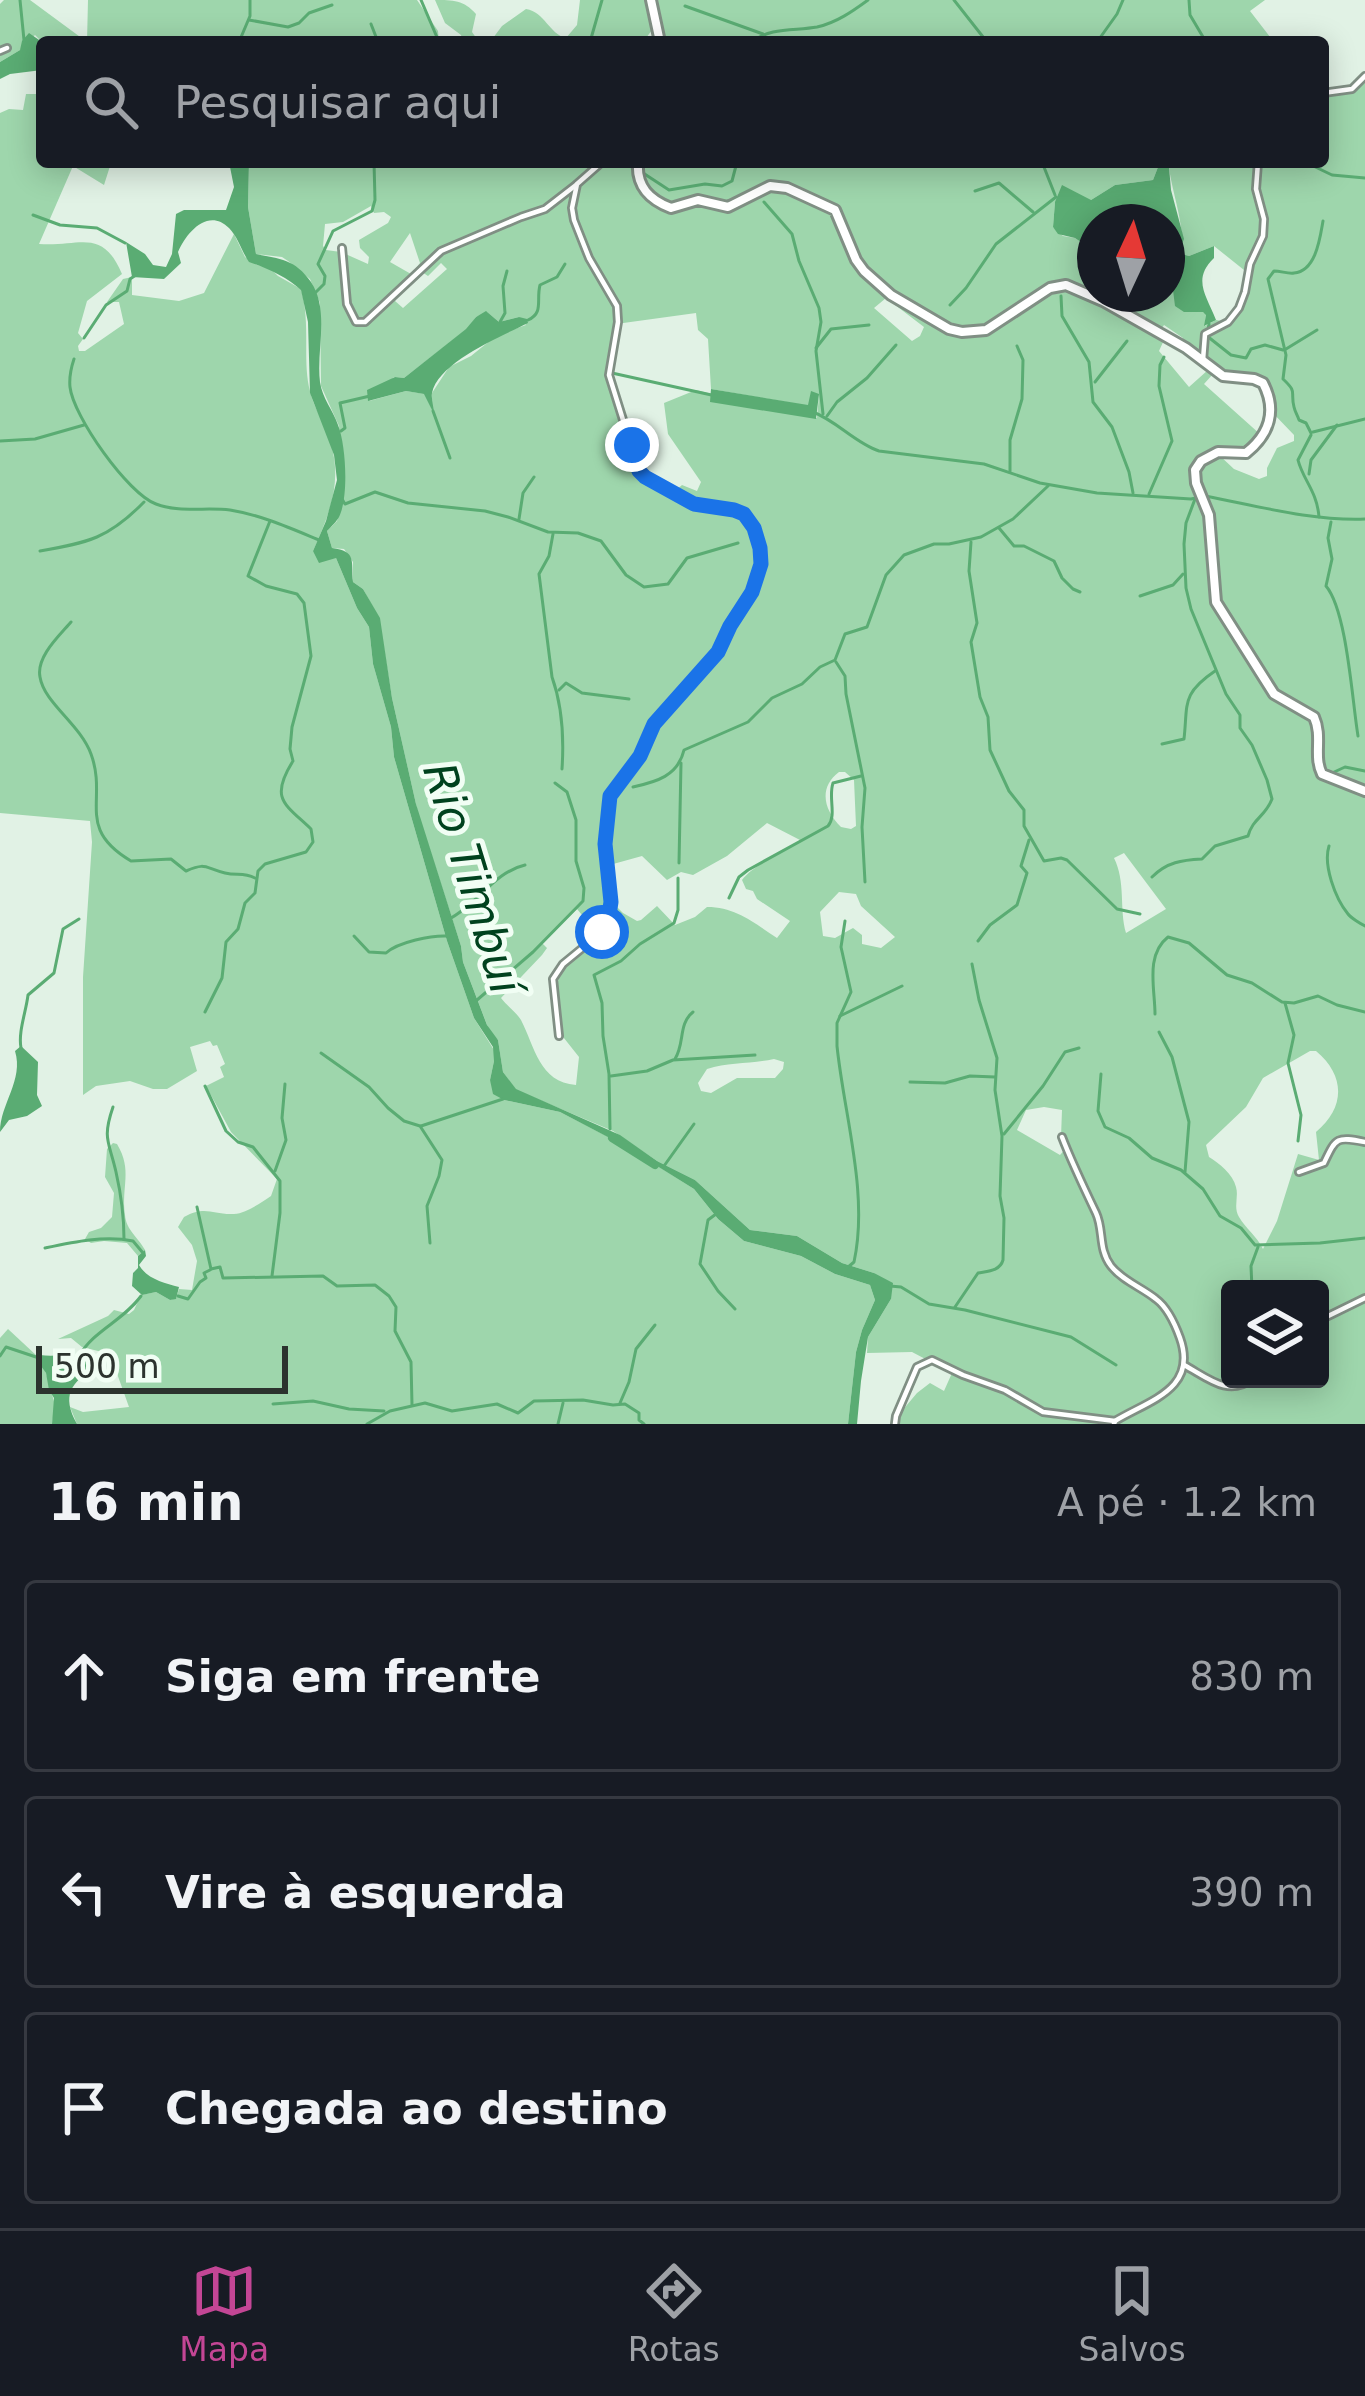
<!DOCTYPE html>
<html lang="pt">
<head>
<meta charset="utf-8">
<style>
  :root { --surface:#171b24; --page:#242831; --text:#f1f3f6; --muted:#9ea1a6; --line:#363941; --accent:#c34695 }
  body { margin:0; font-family:"DejaVu Sans",sans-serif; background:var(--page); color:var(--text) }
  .controls { position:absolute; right:36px; bottom:36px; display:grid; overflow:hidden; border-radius:12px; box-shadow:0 6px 30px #0003 }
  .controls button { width:108px; height:108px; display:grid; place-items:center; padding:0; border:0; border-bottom:3px solid var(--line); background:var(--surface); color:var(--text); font:60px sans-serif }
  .compass { position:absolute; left:1077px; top:204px; width:108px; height:108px; border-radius:50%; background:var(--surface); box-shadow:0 6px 30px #0003; rotate:4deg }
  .scale { position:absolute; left:36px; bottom:30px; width:252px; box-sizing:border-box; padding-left:12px; border:6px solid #2c332e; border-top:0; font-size:33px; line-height:42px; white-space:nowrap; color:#2c332e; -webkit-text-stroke:9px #f1fef4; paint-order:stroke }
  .stop { position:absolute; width:36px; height:36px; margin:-27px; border:9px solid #1a73e8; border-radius:50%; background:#fff }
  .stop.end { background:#1a73e8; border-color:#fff; box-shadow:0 3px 12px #0008 }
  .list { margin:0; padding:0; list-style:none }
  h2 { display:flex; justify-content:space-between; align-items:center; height:156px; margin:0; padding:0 48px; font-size:51px }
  h2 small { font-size:39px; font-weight:400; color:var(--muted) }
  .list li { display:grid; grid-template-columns:78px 1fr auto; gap:36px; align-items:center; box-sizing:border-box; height:192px; margin:0 24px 24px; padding:0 24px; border:3px solid var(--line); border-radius:12px }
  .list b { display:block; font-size:45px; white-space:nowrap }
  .list em { font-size:39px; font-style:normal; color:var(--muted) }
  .icon { flex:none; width:66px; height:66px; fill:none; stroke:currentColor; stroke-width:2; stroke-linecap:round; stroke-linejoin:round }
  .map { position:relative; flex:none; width:1365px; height:1424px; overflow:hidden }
  .search { position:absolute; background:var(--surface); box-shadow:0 6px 30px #0003; left:36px; right:36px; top:36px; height:132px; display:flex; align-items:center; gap:30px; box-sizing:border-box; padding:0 42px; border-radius:12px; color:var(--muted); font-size:45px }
  .sheet { height:804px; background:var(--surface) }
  nav { display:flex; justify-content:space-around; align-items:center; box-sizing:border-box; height:168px; border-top:3px solid var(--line); background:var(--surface); font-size:33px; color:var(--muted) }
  nav a { display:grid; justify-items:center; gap:6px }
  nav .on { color:var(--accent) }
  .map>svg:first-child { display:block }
  .green { fill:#9ed6ac; fill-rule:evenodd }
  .water { fill:#5aac73 }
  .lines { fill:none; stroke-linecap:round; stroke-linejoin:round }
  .stream { stroke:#5aac73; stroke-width:3 }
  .river { stroke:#5aac73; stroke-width:8 }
  .minor-casing { stroke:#808f84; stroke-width:10 }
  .tertiary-casing { stroke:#808f84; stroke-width:14 }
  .minor { stroke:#fff; stroke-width:4.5 }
  .tertiary { stroke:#fff; stroke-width:8 }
  .route { stroke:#1a73e8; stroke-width:15 }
  .labels { text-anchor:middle; stroke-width:10; stroke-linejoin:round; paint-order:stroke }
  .water-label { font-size:45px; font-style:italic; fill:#00421e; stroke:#f1fef4 }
</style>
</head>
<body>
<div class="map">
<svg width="1365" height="1424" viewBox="0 0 1365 1424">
  <rect width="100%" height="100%" fill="#e1f2e5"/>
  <g class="green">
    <path d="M4 0H30L87 42 88 0H417L438 31 439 42H42L35 35 20 50 0 62V4Z"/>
    <path d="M435 0C453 0 464 0 476 14L472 32 479 42H463L461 35 445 23Z"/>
    <path d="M580 0H1265L1250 11 1274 42H657L655 26 643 42H490L502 26 526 9C545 12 549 34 566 38L577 25Z"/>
    <path d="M1365 77V1424H891L917 1393 930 1383 944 1391 952 1373 912 1352 867 1353 868 1337 891 1299 874 1273 842 1263 797 1236 750 1230 695 1180 657 1161 613 1131 516 1090 503 1072 498 1040 489 1030 463 962 461 946 418 813 392 698 379 618 363 589 353 582V562L344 549 332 548 327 531 337 521 344 496 339 426 321 386 320 303 310 279 288 261 282 257 256 254 248 207 249 162H1160L1153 180 1115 185 1091 200 1055 202 1053 227 1063 236 1075 238 1095 252V294H1167V277L1173 290 1206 314 1205 326 1216 320 1228 322 1244 294V270L1214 246 1189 256 1182 254 1180 249C1187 231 1171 190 1169 166L1173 162H1323V92L1353 87V81ZM371 206 374 213 384 212 391 217 388 223 359 240 360 248 369 257 368 264 341 252 326 250 323 246 325 224 343 222ZM410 233 420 263 416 268 428 276 441 263 447 269 403 308 395 301 411 274 390 262ZM886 298 924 327 920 336 912 341 874 308ZM487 312 499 322 519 317 526 325 497 335 471 356 449 367 432 393V409L425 394 406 391 369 401 394 377 404 378 467 329 476 317ZM696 313 698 330 708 339 711 389 809 406 819 395 817 418 711 401 712 394 696 390 664 403 668 434 701 482 697 491 682 485 674 492 640 472 610 385 607 368 616 324ZM1164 325 1183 338 1181 347 1208 370 1189 387 1159 351 1164 340 1157 336ZM1213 374 1226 379 1256 381 1264 389 1269 409 1294 435V441L1277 448 1267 468V476L1259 479 1234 469 1219 455 1248 452 1261 435 1204 384ZM839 772H845L854 780 856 826 851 829 841 827C824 810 818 788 839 772ZM767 823 800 840C783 854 754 864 742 880L746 889 753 891 757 899 790 921 777 938C754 923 736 907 707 907L695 917 675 925 657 906 641 920 637 921 623 913 609 899 606 866 642 856 667 880 681 872 693 875 727 856ZM1124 853 1166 909 1126 933C1119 909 1126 882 1114 858ZM839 892 856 894 861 906 895 937 881 948 862 944V935L853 928 835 938 823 936 820 912ZM577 909 582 915 603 924C595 940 577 954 561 960L556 996V1028L579 1057 576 1085C539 1082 535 1047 521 1020 516 1012 507 1006 501 998L542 955 547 948 542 943ZM1310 1051H1316C1346 1076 1345 1108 1316 1132L1319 1160 1298 1154 1277 1221 1263 1249C1256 1235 1246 1229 1239 1217 1233 1207 1239 1197 1236 1187 1233 1174 1219 1163 1209 1157L1206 1145 1246 1107 1263 1078ZM774 1059 784 1062 783 1069 775 1078H737L711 1093 701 1091 698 1083 707 1069C729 1062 751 1064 774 1059ZM1044 1107 1062 1110 1061 1137 1067 1147 1060 1155 1017 1130 1026 1110ZM1230 1289H1320V1379H1230Z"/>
    <path d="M26 94H42V162L111 163 104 185 73 166 39 244C80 247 102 227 122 274L87 301 78 333 83 339 78 346 79 351H85L124 324 119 302H107L123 279 132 277V295L179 301 204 293 234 234 245 257 257 265 269 267 278 276 301 289C311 324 302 361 310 391 313 406 323 420 328 435 344 478 331 511 313 551L336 558 357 608 369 627 373 664 391 727 394 757 447 941 474 1018 494 1050V1061L490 1080 504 1100 560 1112 626 1146 694 1189 718 1219 744 1241 801 1256 835 1274 870 1285 875 1300 862 1330 856 1352 848 1424H77L70 1407 83 1412 129 1407 110 1354 82 1347 71 1338 58 1339 108 1316 114 1310 129 1314 134 1310 141 1295 156 1292 170 1300 176 1298 179 1289 192 1290 197 1261 192 1245 178 1227 184 1217C206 1205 212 1215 234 1214 247 1213 260 1203 271 1196L277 1179 231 1132 206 1086 224 1077 220 1067 225 1064 217 1045 213 1046 210 1041 190 1047 197 1071 167 1089H153L130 1081 96 1086 83 1095V977L92 842 90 821 0 813V113L9 109 23 110Z"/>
    <path d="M113 1143 117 1144C133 1171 121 1186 125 1215 126 1230 138 1237 145 1250L138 1256 127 1243 104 1241 91 1243 85 1239 89 1232 101 1228 112 1217 114 1193 105 1177 107 1149Z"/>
    <path d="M8 1329 37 1356 46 1373 55 1405 52 1424H0V1338Z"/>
  </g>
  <g class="water">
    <path d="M29 33 42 42V70L10 74 0 79V62L20 50 22 41Z"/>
    <path d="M229 162H249L248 207 256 254C280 259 295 259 311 282 330 311 316 350 320 382 322 398 333 410 338 425 346 445 349 497 339 517 337 521 331 527 327 531L332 548C357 551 351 561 353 582L363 589 380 618 392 698 416 804 461 946 463 962 487 1025 498 1040 503 1072 516 1089 620 1135 657 1161 695 1180 750 1230 797 1236 842 1263 874 1273 893 1283 891 1299 868 1337 861 1381 857 1424H848L856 1352 862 1330 875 1300 870 1285 835 1274 801 1256 744 1241 718 1219 694 1189 625 1146 560 1112 504 1100 493 1094 490 1080 494 1061 493 1047 474 1018 447 941 394 757 391 727 373 664 369 627 357 608 336 558 319 563 313 551 326 521 337 480 334 455 310 393 308 322 301 290C287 277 267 268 249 262 242 252 238 237 229 228 208 207 186 233 178 252L181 263 164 279 132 277 126 242 145 254 153 265 166 267 172 254 176 214 184 210H226L234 187Z"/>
    <path d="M1160 162H1173L1169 167 1171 190 1184 239 1180 249 1182 254 1189 256 1214 246V258C1192 279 1206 295 1216 320L1204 326 1206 315 1203 312H1184L1175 306 1173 290 1167 277V222H1095V252L1075 238 1058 234 1053 227 1055 202 1062 185 1091 200 1115 185 1153 180Z"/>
    <path d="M486 311 499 322 519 317 527 319 528 323C502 336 438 362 432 393 431 400 434 407 434 414L424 394 406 391 368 401 367 390 395 377 404 378 466 329 476 317Z"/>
    <path d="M711 389 808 405 811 391 819 394 816 419 710 402Z"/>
    <path d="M21 1046 38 1062 37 1095 42 1106 27 1116 9 1120 0 1132C0 1104 24 1080 15 1051Z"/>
    <path d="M145 1250 146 1256 139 1265C147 1279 164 1283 179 1287L176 1299 170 1300 156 1292 142 1295 132 1286 133 1273 138 1268V1256Z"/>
    <path d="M40 1355C60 1358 82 1349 96 1366 71 1383 61 1395 77 1424H52L54 1398 49 1390 46 1373 36 1359Z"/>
  </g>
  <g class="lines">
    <g class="stream">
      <path d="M20 0 24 40"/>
      <path d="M421 0 439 42"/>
      <path d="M954 0 987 42"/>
      <path d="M1189 0 1190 15 1206 42"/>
      <path d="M685 6 763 34"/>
      <path d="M249 20 288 27 299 23 309 13 332 5"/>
      <path d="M371 24 378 42"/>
      <path d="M239 42 250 16V0"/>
      <path d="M590 42 602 0"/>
      <path d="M752 42C770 27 795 31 817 27 836 23 853 11 868 0"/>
      <path d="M1097 42 1117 14 1123 0"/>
      <path d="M1042 162 1055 195"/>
      <path d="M1305 162 1332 175 1365 178"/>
      <path d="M640 171 669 190 705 184 722 186 732 181 737 162"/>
      <path d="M975 191 999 183 1033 212"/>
      <path d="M764 202 792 234 799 261 819 308 821 322 816 351 823 414"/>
      <path d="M33 215 60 225 97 228 125 243"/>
      <path d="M315 293 324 284 325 276 318 264 333 231 372 211 375 200 374 162"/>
      <path d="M1061 296 1062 316 1089 362 1093 402 1112 427 1129 472 1133 493"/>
      <path d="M950 305 966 288 996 244 1056 197"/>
      <path d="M528 320C544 313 536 300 540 285L557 277 565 264"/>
      <path d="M500 322 505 313 503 286 507 271"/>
      <path d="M1209 324 1207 336 1231 355 1246 358 1251 349 1265 345 1283 350"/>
      <path d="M84 338 106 305 127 291 130 279 136 275"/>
      <path d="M816 348 831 329 869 325"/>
      <path d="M1286 349 1317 330"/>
      <path d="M74 359C71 368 69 377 70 387 73 416 128 494 156 504 179 513 206 507 230 510 261 515 290 528 319 540"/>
      <path d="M612 373 716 396"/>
      <path d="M1095 382 1127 341"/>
      <path d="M433 411 450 458"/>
      <path d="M813 412C837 421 855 443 879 451L984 464 1040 483 1097 493 1191 499 1205 496C1258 506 1311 521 1365 519"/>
      <path d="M827 416 837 402 867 378 896 345"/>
      <path d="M341 431 345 428 340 403 370 396"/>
      <path d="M1313 432 1365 419"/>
      <path d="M1311 433 1306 423 1299 420C1298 416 1295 412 1294 407 1290 391 1298 393 1283 379L1286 355 1268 279 1274 271C1281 271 1288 274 1294 273 1316 271 1320 238 1323 221"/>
      <path d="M1311 435 1298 460C1303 480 1317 491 1319 517"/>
      <path d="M0 441 35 439 84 425"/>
      <path d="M1010 471V440L1022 399 1023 360 1017 346"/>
      <path d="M1309 474 1311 460 1337 425"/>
      <path d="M1149 494 1172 441 1159 386 1160 365 1164 357"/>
      <path d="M342 499 345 504 375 492 408 503 485 511 508 517 548 532 578 533 601 541 626 575 644 587 668 584 687 558 738 543"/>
      <path d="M519 519 523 493 534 477"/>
      <path d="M1331 522 1328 538 1332 559 1326 586C1347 611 1352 700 1358 736"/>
      <path d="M999 528 1014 546H1024L1054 561 1062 578 1073 589 1080 592"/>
      <path d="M553 534 549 556 539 574 552 677C562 705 564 739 562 769"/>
      <path d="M971 542 969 571 977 623 971 642 980 697 988 717 990 750 1009 791 1024 810V826L1044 861 1061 858 1067 860 1117 909 1140 914"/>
      <path d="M40 551C88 543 109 538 144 502"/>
      <path d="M1140 596 1173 585 1183 574"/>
      <path d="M71 622C59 636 36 657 40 677 44 703 80 724 91 754 108 800 75 828 131 861L171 859 186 871C207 862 204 868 225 873 237 876 243 872 255 878"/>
      <path d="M836 662 845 676 846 694 865 788 862 827 865 882"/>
      <path d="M559 690 566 683 582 693 629 699"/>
      <path d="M1162 744 1184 739C1188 704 1181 694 1215 671"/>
      <path d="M1332 773 1345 767 1365 771"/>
      <path d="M633 787C656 782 678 776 684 750L748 722 772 698 802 684 820 667 835 660 845 634 867 627 886 575 904 555 934 544H949L981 537 1013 519 1048 486"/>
      <path d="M1329 846C1323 865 1335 898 1348 914 1351 918 1361 924 1365 926"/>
      <path d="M679 863 681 763"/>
      <path d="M1152 877C1167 862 1182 860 1202 859L1215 846 1248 836C1253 818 1265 817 1272 799L1267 780 1252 745 1240 728V715L1226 694 1191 609 1186 588 1184 544 1186 523 1195 499"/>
      <path d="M729 898 739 877 748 870 828 826C837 815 828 798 833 783L861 776"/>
      <path d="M449 919C477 905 494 872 525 865"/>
      <path d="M845 921 841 947 851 992 837 1023V1046C844 1115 869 1194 854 1262L847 1268"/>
      <path d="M354 936 369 952 386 953C398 942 432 935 448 936"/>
      <path d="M978 941 990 925 1017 905 1027 873 1021 866 1029 840"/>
      <path d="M477 1000 533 952 583 901 584 888 576 861V820L567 792 555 783"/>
      <path d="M1285 1003 1294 1035 1288 1063 1301 1115 1298 1141"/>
      <path d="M205 1012 222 978 226 942 238 929 245 903 255 893 258 871 265 864 306 852 313 842 311 829C285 804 269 799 293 761L290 749 292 727 311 656 304 603 297 594 266 586 248 576 270 521"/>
      <path d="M1155 1014C1155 989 1145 955 1168 937L1189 943 1227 975 1252 983 1282 1002 1294 1003 1318 996 1337 1005 1365 1012"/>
      <path d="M840 1016 902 986"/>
      <path d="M1159 1032 1172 1057 1189 1122 1185 1172"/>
      <path d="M21 1048C18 1032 26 1012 28 995L54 973 63 929 79 919"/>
      <path d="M321 1053 369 1087 388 1108 404 1121 420 1126 442 1160 439 1176 427 1206 430 1243"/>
      <path d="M675 1059C685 1043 678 1024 693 1012"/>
      <path d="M1101 1074 1098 1111 1105 1127 1129 1138 1152 1158 1181 1170 1203 1189 1220 1216 1241 1228 1255 1245 1320 1243 1365 1238"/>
      <path d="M611 1076 647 1071 673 1060 755 1055"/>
      <path d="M910 1082 945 1083 970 1076 995 1077"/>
      <path d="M205 1086 226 1131 238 1142 253 1147 280 1181V1213L272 1276"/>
      <path d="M113 1107C102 1139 109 1141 116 1172 121 1194 124 1216 124 1239"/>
      <path d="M421 1126 503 1099"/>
      <path d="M610 1129 609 1074 603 1036 602 1003 594 975 621 961 640 944 674 923 678 910V878"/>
      <path d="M1004 1134 1043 1086 1065 1052 1079 1048"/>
      <path d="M664 1166 694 1124"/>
      <path d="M275 1171 286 1140 282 1118 285 1084"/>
      <path d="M197 1207 211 1269 220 1267 223 1278 323 1276 337 1286 375 1285 389 1296 396 1307 395 1331 411 1362 412 1405"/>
      <path d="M716 1214 708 1220 700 1264 718 1291 735 1309"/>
      <path d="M45 1248C73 1242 105 1235 133 1241L143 1253"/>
      <path d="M890 1286 901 1287 929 1304 965 1310 1071 1337 1116 1365"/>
      <path d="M1252 1289 1251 1266 1258 1247"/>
      <path d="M178 1296 188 1299 200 1282 206 1278 204 1273 210 1270"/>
      <path d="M955 1307 978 1273C988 1271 1000 1271 1003 1260L1004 1218 1000 1196 1002 1136 995 1090 997 1058 979 1000 972 964"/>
      <path d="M80 1355C93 1331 123 1321 141 1296"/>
      <path d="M0 1356 6 1347 39 1358"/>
      <path d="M620 1403 629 1382 636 1349 655 1325"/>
      <path d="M273 1404 313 1401 349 1409 384 1411"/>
      <path d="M367 1424 390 1411 425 1403 452 1411 497 1404 518 1413 534 1401 583 1400 613 1405 625 1404 639 1413V1420L644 1424"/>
      <path d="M558 1424 563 1403"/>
    </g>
    <path class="river" d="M612 1138 655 1165"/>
    <defs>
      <g id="minor">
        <path d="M0 51 7 48"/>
        <path d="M1323 93 1352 89 1365 76"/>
        <path d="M342 248 347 304 356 322H365L441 251 521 217 545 209 576 185"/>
        <path d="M1203 360 1205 334 1228 322 1239 308 1245 292 1250 264 1263 236 1264 219 1256 189 1258 162"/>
        <path d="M559 1036 553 979 563 964 602 932 608 921 611 902 605 844 610 797 640 756 658 720 718 651 730 625 748 599 761 564 760 548 754 528 744 515 734 510 694 504 645 477 639 471 609 375 618 322 617 306 589 258 574 220 572 208 577 184 602 162"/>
        <path d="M1062 1137C1072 1163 1084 1188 1096 1213 1104 1230 1098 1249 1111 1266 1123 1281 1141 1287 1156 1299 1168 1308 1175 1324 1180 1338 1198 1389 1150 1400 1115 1421L1114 1424"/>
        <path d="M1299 1172 1324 1163C1336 1138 1336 1136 1365 1142"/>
        <path d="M1320 1320 1365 1298"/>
        <path d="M1184 1365C1208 1378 1228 1397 1252 1379"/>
        <path d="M895 1424 896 1416 917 1367 932 1360 963 1375 1005 1390 1043 1412 1115 1421"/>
      </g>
      <g id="tertiary">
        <path d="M651 0 660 42"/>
        <path d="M638 162C636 187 650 200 671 208L698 200 728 207 770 186 787 188 835 210 856 260 864 271 891 295 949 329 962 332 986 330 1050 288 1066 285 1103 301 1186 348 1223 376 1254 379 1263 383C1277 410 1270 434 1246 453L1218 452 1201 461 1195 470 1196 483 1209 515 1216 602 1274 694 1314 717C1323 737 1313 756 1322 774L1365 791"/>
      </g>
    </defs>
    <use href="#minor" class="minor-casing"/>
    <use href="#tertiary" class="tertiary-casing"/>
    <use href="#minor" class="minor"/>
    <use href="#tertiary" class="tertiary"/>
  </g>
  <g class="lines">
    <path class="route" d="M602 932 608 921 611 902 605 844 610 796 640 756 654 724 718 652 730 626 752 592 761 564 760 548 754 528 744 514 734 510 694 504 645 477 639 471 632 445"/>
  </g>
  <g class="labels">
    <g class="water-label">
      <text transform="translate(473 878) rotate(73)" y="16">Rio Timbuí</text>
    </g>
  </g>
</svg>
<div class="controls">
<button><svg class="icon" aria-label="layers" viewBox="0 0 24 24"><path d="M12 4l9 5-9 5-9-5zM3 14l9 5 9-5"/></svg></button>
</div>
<svg class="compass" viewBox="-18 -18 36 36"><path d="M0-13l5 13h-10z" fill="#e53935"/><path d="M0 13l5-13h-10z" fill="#9ea1a6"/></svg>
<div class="scale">500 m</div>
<div class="stop" style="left:602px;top:932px"></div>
<div class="stop end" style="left:632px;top:445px"></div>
<div class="search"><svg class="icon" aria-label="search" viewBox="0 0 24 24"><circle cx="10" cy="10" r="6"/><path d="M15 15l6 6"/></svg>Pesquisar aqui</div>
</div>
<section class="sheet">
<h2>16 min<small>A pé · 1.2 km</small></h2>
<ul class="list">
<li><svg class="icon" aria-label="ahead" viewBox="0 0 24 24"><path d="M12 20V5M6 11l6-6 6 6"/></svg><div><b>Siga em frente</b></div><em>830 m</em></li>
<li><svg class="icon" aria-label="left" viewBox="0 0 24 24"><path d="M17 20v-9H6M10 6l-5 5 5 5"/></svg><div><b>Vire à esquerda</b></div><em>390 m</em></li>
<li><svg class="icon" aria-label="arrive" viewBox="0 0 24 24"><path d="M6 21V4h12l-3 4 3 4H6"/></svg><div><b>Chegada ao destino</b></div></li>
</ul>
</section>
<nav>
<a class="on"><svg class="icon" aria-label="map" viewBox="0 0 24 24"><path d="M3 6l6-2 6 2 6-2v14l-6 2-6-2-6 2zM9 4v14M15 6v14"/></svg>Mapa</a>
<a><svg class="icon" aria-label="directions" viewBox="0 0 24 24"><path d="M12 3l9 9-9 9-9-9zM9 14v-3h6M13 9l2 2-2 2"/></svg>Rotas</a>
<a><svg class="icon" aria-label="saved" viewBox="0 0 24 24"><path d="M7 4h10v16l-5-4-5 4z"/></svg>Salvos</a>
</nav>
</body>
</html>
